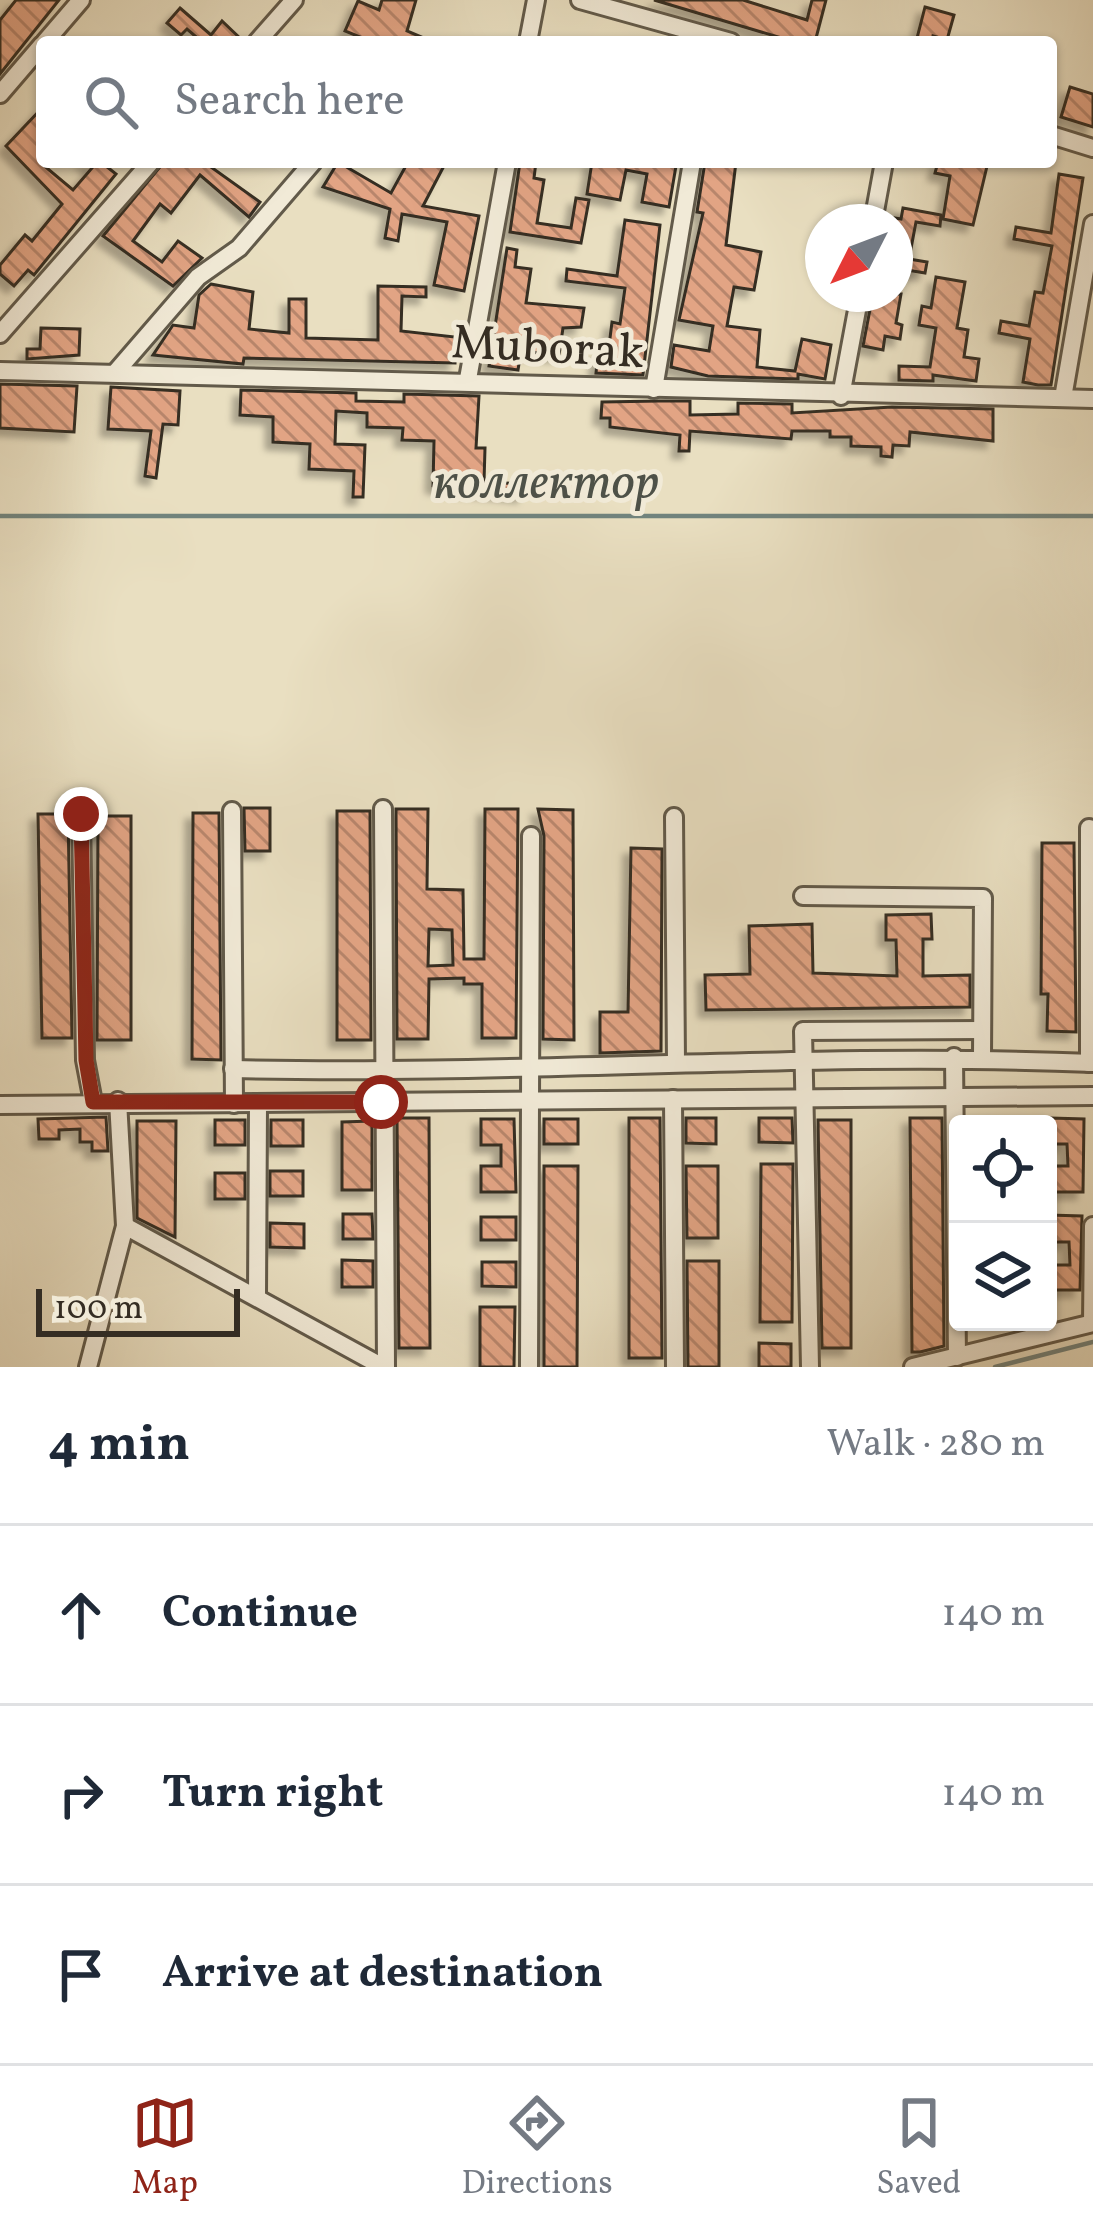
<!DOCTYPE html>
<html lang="en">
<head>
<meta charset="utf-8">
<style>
  :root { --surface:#fff; --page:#f6f6f7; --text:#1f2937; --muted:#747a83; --line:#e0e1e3; --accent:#8f2418 }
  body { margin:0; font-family:Vollkorn,serif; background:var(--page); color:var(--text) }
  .controls { position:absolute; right:36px; bottom:36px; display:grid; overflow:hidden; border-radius:12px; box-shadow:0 3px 9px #0004 }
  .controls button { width:108px; height:108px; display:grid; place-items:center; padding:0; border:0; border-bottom:3px solid var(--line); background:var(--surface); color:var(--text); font:60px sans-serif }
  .compass { position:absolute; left:805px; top:204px; width:108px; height:108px; border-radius:50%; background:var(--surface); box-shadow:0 3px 9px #0004; rotate:228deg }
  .scale { position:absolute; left:36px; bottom:30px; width:204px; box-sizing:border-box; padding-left:12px; border:6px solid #352d23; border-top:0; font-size:33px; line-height:42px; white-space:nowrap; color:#352d23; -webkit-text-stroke:9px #f1ead7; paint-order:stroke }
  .stop { position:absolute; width:36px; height:36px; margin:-27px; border:9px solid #8f2418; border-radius:50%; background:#fff }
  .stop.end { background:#8f2418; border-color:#fff; box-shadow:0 3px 12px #0008 }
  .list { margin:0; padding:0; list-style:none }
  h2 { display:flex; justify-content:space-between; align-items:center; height:156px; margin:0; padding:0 48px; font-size:51px }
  h2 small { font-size:39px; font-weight:400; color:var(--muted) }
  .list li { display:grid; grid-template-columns:78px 1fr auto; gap:36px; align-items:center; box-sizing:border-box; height:180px; padding:0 48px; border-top:3px solid var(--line) }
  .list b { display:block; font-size:45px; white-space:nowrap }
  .list em { font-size:39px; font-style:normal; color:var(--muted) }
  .icon { flex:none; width:66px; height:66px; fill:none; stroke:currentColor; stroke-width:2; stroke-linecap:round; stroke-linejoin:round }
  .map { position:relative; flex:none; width:1093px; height:1367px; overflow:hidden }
  .search { position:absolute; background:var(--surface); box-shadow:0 3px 9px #0004; left:36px; right:36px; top:36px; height:132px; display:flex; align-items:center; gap:30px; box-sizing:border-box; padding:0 42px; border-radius:12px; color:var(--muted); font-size:45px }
  .sheet { height:696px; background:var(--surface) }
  nav { display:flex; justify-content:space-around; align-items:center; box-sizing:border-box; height:168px; border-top:3px solid var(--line); background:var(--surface); font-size:33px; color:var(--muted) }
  nav a { display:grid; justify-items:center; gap:6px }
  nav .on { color:var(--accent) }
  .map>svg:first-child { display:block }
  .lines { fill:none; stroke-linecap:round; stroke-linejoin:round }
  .stream { stroke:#71837d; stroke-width:4.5 }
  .building { fill:url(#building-back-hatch); stroke:#352d23; stroke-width:3; fill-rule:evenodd; filter:url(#shadow) }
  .minor-casing { stroke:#625a4a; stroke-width:22 }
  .minor { stroke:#f1ead7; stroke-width:16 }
  .route { stroke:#8f2418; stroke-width:15 }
  .labels { text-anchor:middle; stroke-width:10; stroke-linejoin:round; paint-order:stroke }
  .street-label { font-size:48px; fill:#352d23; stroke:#f1ead7 }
  .water-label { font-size:51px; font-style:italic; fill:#4e5148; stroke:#f1ead7 }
</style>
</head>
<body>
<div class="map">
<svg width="1093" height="1367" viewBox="0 0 1093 1367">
  <defs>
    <pattern id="building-back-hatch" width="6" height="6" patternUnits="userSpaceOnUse" patternTransform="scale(3)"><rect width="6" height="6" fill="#e2a484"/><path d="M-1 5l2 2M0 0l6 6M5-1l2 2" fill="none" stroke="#b8866c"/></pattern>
    <filter id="shadow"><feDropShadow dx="-7" dy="7" stdDeviation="3" flood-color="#0004"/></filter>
  </defs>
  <rect width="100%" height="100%" fill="#e9dfc1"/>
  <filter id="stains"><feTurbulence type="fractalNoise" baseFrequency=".00167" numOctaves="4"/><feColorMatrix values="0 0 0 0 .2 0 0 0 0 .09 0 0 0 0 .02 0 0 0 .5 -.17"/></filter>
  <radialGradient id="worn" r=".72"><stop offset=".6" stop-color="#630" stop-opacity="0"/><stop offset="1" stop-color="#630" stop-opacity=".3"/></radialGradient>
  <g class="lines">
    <g class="stream">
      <path d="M0 516H1093"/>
      <path d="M995 1367 1093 1342"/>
    </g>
  </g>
  <g class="building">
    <path d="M16 0H59L0 74V20Z"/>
    <path d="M382 0H416L407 31 433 42H372L345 31 358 1 379 10Z"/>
    <path d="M654 0H743L807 20 812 0H826L815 42H795Z"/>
    <path d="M925 7 954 15 947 40 933 36 932 42H916Z"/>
    <path d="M180 8 211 35 222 21 244 42H202L187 29 181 35 167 23Z"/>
    <path d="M1070 87 1093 94V127L1061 117Z"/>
    <path d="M42 108V164L73 190 92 168 84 162H101L116 174 34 275 28 270 14 286 0 274V265L25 235 32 241 62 204 6 146Z"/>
    <path d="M164 162H204L260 202 249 217 200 175 171 213 160 204 133 241 162 262 178 241 202 258 173 286 103 236Z"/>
    <path d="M338 162 391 193 408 162H446L423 206 479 216 464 291 434 285 447 222 402 214 398 241 385 238 390 209 323 187Z"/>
    <path d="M520 162H536L534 178 544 180 537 223 571 228 576 198 589 200 581 243 510 232Z"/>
    <path d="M592 162 676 166 669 207 642 202 647 174 626 170 620 200 587 194Z"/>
    <path d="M705 162H736L726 245 761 252 754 290 734 287 727 326 760 330 757 367 795 371 802 339 831 345 825 379 798 374V379L708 376 671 367 674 345 709 351 713 326 679 320 703 213 697 212Z"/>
    <path d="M938 162H988L973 225 943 219 950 176 935 173Z"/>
    <path d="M1059 174 1083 178 1051 385H1038L1023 382 1030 339 999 333 1001 321 1029 326 1035 292 1043 293 1052 246 1014 239 1016 227 1051 233Z"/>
    <path d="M903 208 941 215 940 226 916 222 909 259 927 262 925 273 895 268V218L901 219Z"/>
    <path d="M625 220 660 225 643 375 596 373 598 353 608 354 612 322 620 324 625 288 566 281 567 269 617 276Z"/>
    <path d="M507 248 517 250 515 267 531 269 526 303 584 308 581 327 563 328 559 355 521 351 518 370 489 366Z"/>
    <path d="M936 277 965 282 957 328 968 330 964 357 979 359 976 381 933 375V381L899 380V366L930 367 936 328 919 325 922 306 931 308Z"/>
    <path d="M211 284 253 292 249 329 289 333V299H306V338L378 340V286L426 287V297L402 296 401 331 455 337V363L244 358 243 364 153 355 173 325 194 328 199 295Z"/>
    <path d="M873 294H901L896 323 902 325 900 339 885 336 883 350 863 346Z"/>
    <path d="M41 328 80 329 79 355 27 359V349H40Z"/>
    <path d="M0 384 77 386 74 432 0 428Z"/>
    <path d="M111 387 180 391 178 425 163 424 156 478 145 476 151 431 108 429Z"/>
    <path d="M241 390 356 393V401L404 402V394L479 396 476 448H485L484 482 525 484 524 495 433 486 434 441 402 440 403 428 367 427V413L336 411 335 444 365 445 363 497H353L354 471 309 469 310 444 273 442V417L240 415Z"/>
    <path d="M659 401H690V415L738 414V403L792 404V413L892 407 993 409V441L910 432 909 446 893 445 892 457 881 456V447L851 446V437H830V431H792L791 439 690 431 689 451H679L680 435 610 427V418H601L602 402Z"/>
    <path d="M244 808H270V851H245Z"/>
    <path d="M396 809H428L427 889 463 890 464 959H484L485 809H518L516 1038H482V984H464V978L429 979 428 1039H397ZM429 929 452 930 453 965 428 966Z"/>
    <path d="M538 809 573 810 574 1040 543 1039 544 836Z"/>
    <path d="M337 811H370L371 1040H337Z"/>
    <path d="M193 813H219L221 1060 192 1059Z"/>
    <path d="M38 814H68L72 1038H42Z"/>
    <path d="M98 816H131V1040H97Z"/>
    <path d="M1042 843H1074L1076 1032 1047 1031 1048 994H1041Z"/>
    <path d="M631 848 662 849 661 1051 600 1053V1012H628Z"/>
    <path d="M931 914 932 939H923V976L970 975V1007L706 1010 705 975 750 974 749 926 812 924 813 973 897 976 896 940H886V915Z"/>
    <path d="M106 1117 108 1151H92V1142H80V1129L59 1130V1139H39L38 1119Z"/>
    <path d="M397 1118H429L430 1348H399Z"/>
    <path d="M629 1118H660L662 1358H629Z"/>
    <path d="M686 1118H716V1144L686 1143Z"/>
    <path d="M759 1118H792L793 1143 759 1142Z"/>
    <path d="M910 1118H942L944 1346 920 1352H912Z"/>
    <path d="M1050 1118 1084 1119 1083 1192H1049V1166H1068L1067 1144H1050Z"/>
    <path d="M481 1119H514L516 1192H481V1166H501V1145H481Z"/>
    <rect x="544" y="1119" width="34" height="25"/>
    <rect x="215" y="1120" width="30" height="25"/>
    <rect x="271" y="1120" width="32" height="26"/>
    <path d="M818 1120H851V1348H822Z"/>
    <path d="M137 1121H176L175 1237 137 1218Z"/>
    <path d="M372 1121V1190H342V1122Z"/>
    <path d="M761 1164H793L792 1322H760Z"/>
    <path d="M544 1166H578L577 1367H544Z"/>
    <path d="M686 1166H718V1238H687Z"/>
    <rect x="270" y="1171" width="33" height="25"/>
    <rect x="215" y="1173" width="30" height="26"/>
    <path d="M343 1214H372L373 1239H343Z"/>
    <path d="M1048 1215 1082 1216 1080 1290H1049V1265H1070L1069 1242H1048Z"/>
    <rect x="481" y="1217" width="35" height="23"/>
    <path d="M270 1223 304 1224V1248L270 1247Z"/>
    <path d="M342 1260 373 1261V1287H342Z"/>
    <path d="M687 1261H719V1367H688Z"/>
    <path d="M482 1262H516V1287L482 1286Z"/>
    <path d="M480 1307H515L514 1367H480Z"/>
    <path d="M759 1343 791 1344V1367H759Z"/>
  </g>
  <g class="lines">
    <defs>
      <g id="minor">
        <path d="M580 0 731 42"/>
        <path d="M45 42 81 0"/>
        <path d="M257 42 294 0"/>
        <path d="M528 42 536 0"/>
        <path d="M0 94 42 45"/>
        <path d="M1051 135 1093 148"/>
        <path d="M873 222 884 162"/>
        <path d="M0 334 151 162"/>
        <path d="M0 371 1093 399"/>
        <path d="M115 373 198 277 239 248 313 162"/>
        <path d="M468 379 507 162"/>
        <path d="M654 389 692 162"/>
        <path d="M841 396 860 294"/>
        <path d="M1063 398 1093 224"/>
        <path d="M383 809 386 1367"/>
        <path d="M232 811 234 1104"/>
        <path d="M81 814 85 1060 93 1102"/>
        <path d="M674 817 676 1061"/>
        <path d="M803 896 983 898 982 1057"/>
        <path d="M954 1057 957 1357"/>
        <path d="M1089 1063V828L1093 829"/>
        <path d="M233 1069C520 1076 806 1051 1093 1063"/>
        <path d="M673 1099 675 1367"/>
        <path d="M0 1105 1093 1096"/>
        <path d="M125 1226 383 1367"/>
        <path d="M257 1297 258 1105"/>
        <path d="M1092 1323 1093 1226"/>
        <path d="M88 1367 125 1226 118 1101"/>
        <path d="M529 1367 531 836"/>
        <path d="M810 1367 803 1031 981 1030"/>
        <path d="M913 1367 1093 1323"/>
      </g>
    </defs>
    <use href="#minor" class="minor-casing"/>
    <use href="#minor" class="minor"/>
  </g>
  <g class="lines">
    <path class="route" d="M81 814 86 1060 93 1102H381"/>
  </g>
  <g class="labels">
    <g class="street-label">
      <text transform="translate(548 345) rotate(3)" y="17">Muborak</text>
    </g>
    <g class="water-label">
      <text x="546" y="498">коллектор</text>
    </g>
  </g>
  <rect width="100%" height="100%" filter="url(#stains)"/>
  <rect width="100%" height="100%" fill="url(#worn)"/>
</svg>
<div class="controls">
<button><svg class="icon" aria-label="locate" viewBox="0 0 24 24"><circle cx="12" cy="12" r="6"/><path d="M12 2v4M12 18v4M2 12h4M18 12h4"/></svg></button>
<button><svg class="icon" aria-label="layers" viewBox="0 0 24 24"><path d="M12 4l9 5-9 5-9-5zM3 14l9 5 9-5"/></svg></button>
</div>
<svg class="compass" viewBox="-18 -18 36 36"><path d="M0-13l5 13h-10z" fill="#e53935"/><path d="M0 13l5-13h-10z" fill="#747a83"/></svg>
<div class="scale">100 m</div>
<div class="stop" style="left:381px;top:1102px"></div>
<div class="stop end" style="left:81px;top:814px"></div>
<div class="search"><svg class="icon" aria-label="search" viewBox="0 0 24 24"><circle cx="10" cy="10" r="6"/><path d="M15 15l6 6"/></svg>Search here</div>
</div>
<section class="sheet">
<h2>4 min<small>Walk · 280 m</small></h2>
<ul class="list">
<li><svg class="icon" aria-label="ahead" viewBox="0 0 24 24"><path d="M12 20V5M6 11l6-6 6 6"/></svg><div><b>Continue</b></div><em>140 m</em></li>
<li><svg class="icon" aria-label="right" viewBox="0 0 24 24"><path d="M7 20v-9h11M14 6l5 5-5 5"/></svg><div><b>Turn right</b></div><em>140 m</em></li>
<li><svg class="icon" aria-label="arrive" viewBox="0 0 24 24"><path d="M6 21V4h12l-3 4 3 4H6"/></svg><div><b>Arrive at destination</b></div></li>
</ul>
</section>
<nav>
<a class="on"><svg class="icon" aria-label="map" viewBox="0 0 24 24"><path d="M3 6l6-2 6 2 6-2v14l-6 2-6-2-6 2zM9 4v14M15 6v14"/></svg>Map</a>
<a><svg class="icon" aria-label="directions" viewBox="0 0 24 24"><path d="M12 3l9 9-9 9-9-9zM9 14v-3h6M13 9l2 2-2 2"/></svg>Directions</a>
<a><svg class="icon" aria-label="saved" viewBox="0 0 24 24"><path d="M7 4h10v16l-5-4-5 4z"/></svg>Saved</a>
</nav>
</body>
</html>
